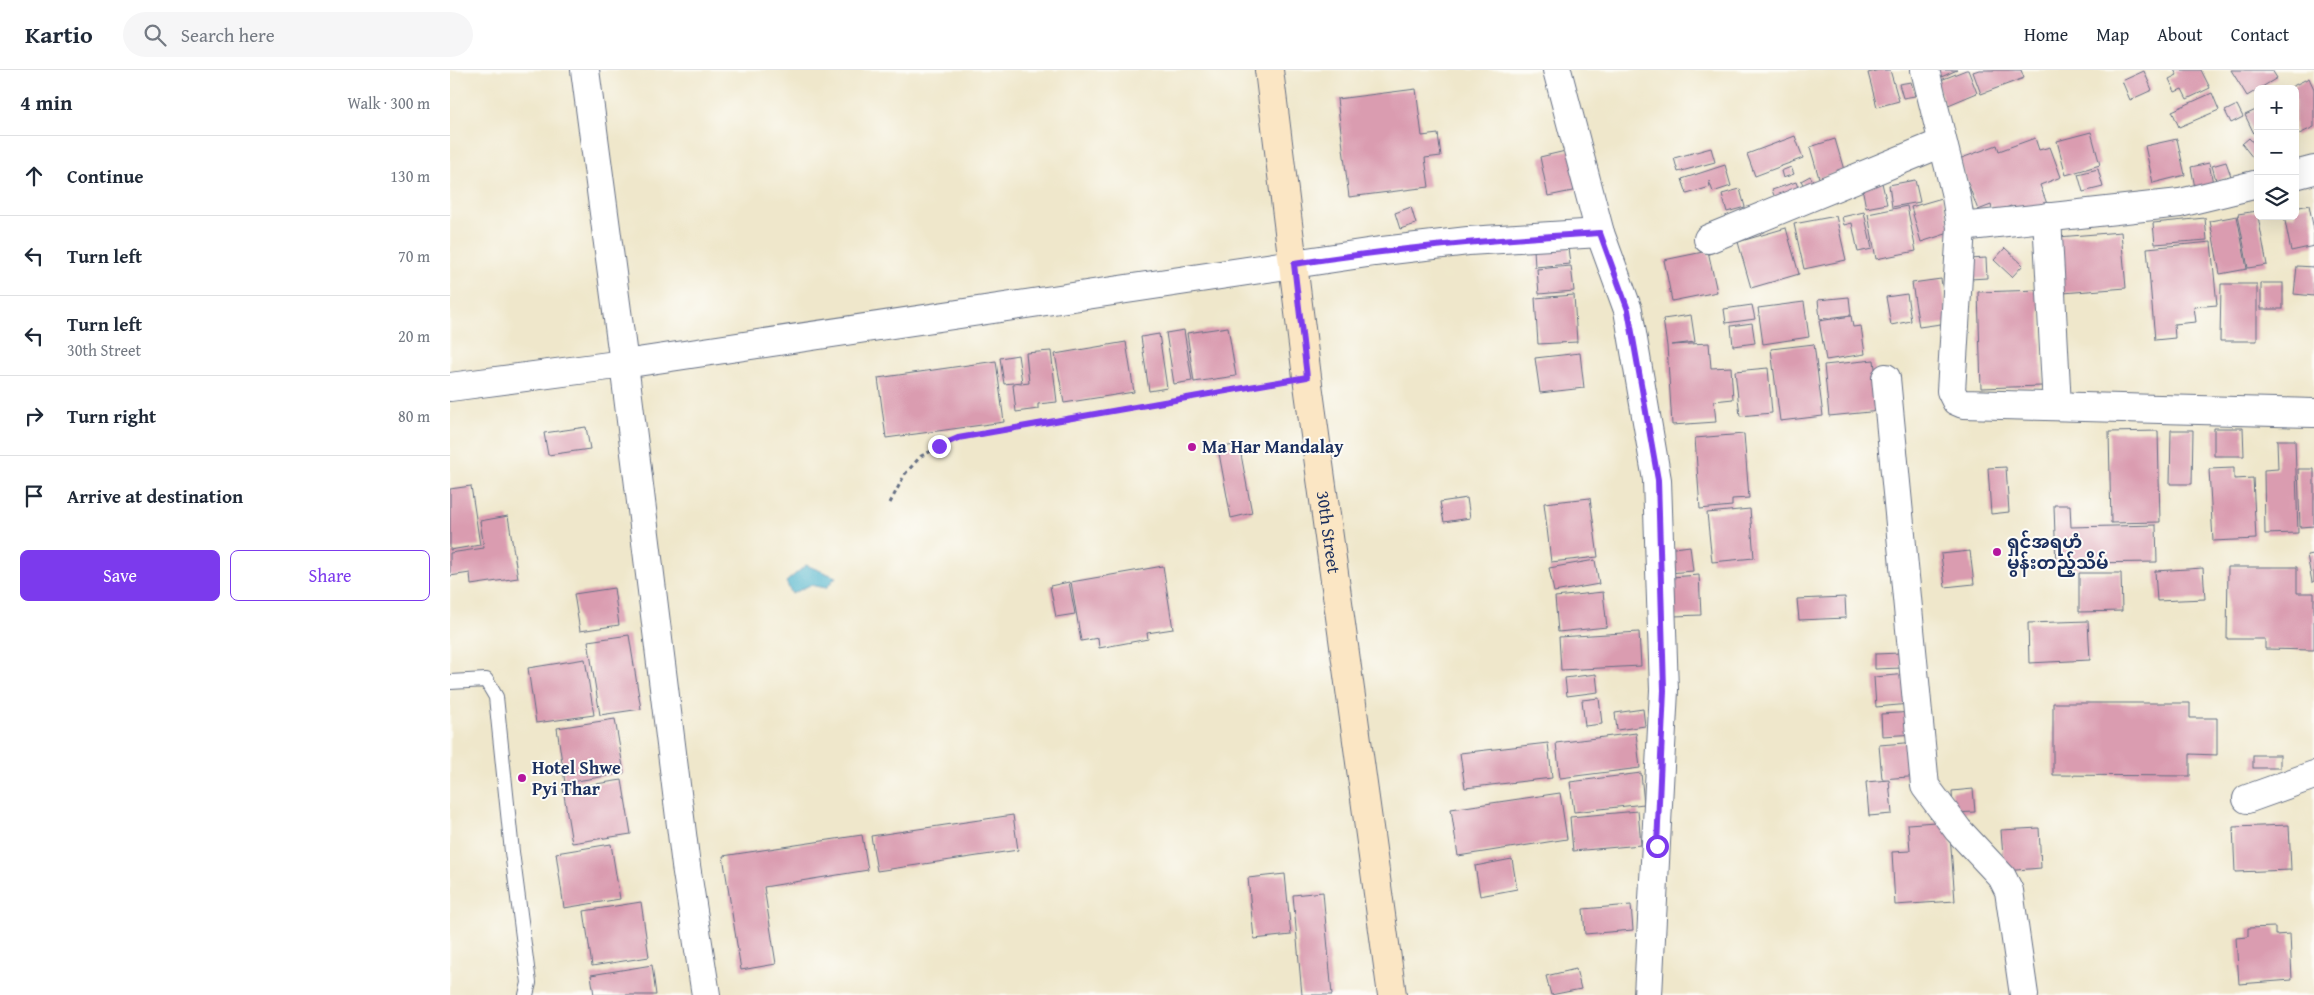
<!DOCTYPE html>
<html lang="en">
<head>
<meta charset="utf-8">
<style>
  :root { --surface:#fff; --page:#f6f6f7; --text:#1f2937; --muted:#747a83; --line:#e0e1e3; --accent:#7c3aed }
  body { margin:0; font-family:"Gentium Book Plus","Noto Sans Myanmar",serif; background:var(--page); color:var(--text) }
  .controls { position:absolute; right:15px; top:15px; display:grid; overflow:hidden; border-radius:8px; box-shadow:0 5px 20px #0002 }
  .controls button { width:45px; height:45px; display:grid; place-items:center; padding:0; border:0; border-bottom:1px solid var(--line); background:var(--surface); color:var(--text); font:25px sans-serif }
  .stop { position:absolute; width:15px; height:15px; margin:-11px; border:4px solid #7c3aed; border-radius:50%; background:#fff }
  .stop.end { background:#7c3aed; border-color:#fff; box-shadow:0 1px 5px #0008 }
  .list { margin:0; padding:0; list-style:none }
  h2 { display:flex; justify-content:space-between; align-items:center; height:65px; margin:0; padding:0 20px; font-size:21px }
  h2 small { font-size:16px; font-weight:400; color:var(--muted) }
  .list li { display:grid; grid-template-columns:32px 1fr auto; gap:15px; align-items:center; box-sizing:border-box; height:80px; padding:0 20px; border-top:1px solid var(--line) }
  .list b { display:block; font-size:19px; white-space:nowrap }
  .list p { margin:0; font-size:16px; white-space:nowrap; color:var(--muted) }
  .list em { font-size:16px; font-style:normal; color:var(--muted) }
  .actions { display:flex; gap:10px; padding:15px 20px }
  .actions a { flex:1; padding:11px 0; border:1px solid var(--accent); border-radius:8px; text-align:center; font-size:18px; color:var(--accent) }
  .actions .main { background:var(--accent); color:#fff }
  .icon { flex:none; width:28px; height:28px; fill:none; stroke:currentColor; stroke-width:2; stroke-linecap:round; stroke-linejoin:round }
  .map { position:relative; flex:none; width:1864px; height:925px; overflow:hidden }
  header { display:flex; align-items:center; gap:30px; box-sizing:border-box; height:70px; padding:0 25px; background:var(--surface); border-bottom:1px solid var(--line) }
  header strong { font-size:24px }
  nav { display:flex; gap:28px; margin-inline-start:auto; font-size:18px }
  .search { width:350px; height:45px; background:var(--page); display:flex; align-items:center; gap:12px; box-sizing:border-box; padding:0 18px; border-radius:28px; color:var(--muted); font-size:19px }
  main { display:flex }
  aside { flex:1; background:var(--surface) }
  .map>svg:first-child { display:block }
  .water { fill:#4cb2cb; stroke:#347094 }
  .building { fill:#da9cb0 }
  .lines { fill:none; stroke-linecap:round; stroke-linejoin:round }
  .service-casing { stroke:#656f84; stroke-width:16 }
  .minor-casing { stroke:#656f84; stroke-width:30 }
  .secondary-casing { stroke:#656f84; stroke-width:30 }
  .path { stroke:#656f84; stroke-width:3; stroke-dasharray:4 4; stroke-linecap:butt }
  .service { stroke:#fff; stroke-width:14 }
  .minor { stroke:#fff; stroke-width:28 }
  .secondary { stroke:#fbe6c4; stroke-width:28 }
  .route { stroke:#7c3aed; stroke-width:6 }
  .poi-dot { fill:#b5179e; stroke:#fdfcf7; stroke-width:2 }
  .labels { text-anchor:middle; stroke-width:4; stroke-linejoin:round; paint-order:stroke }
  .poi-label { font-size:18px; font-weight:bold; fill:#1b2f5e; stroke:#fdfcf7; text-anchor:start }
  .street-label { font-size:18px; fill:#1b2f5e; stroke:#fdfcf7 }
</style>
</head>
<body>
<header>
<strong>Kartio</strong>
<div class="search"><svg class="icon" aria-label="search" viewBox="0 0 24 24"><circle cx="10" cy="10" r="6"/><path d="M15 15l6 6"/></svg>Search here</div>
<nav><a>Home</a><a>Map</a><a>About</a><a>Contact</a></nav>
</header>
<main>
<aside>
<h2>4 min<small>Walk · 300 m</small></h2>
<ul class="list">
<li><svg class="icon" aria-label="ahead" viewBox="0 0 24 24"><path d="M12 20V5M6 11l6-6 6 6"/></svg><div><b>Continue</b></div><em>130 m</em></li>
<li><svg class="icon" aria-label="left" viewBox="0 0 24 24"><path d="M17 20v-9H6M10 6l-5 5 5 5"/></svg><div><b>Turn left</b></div><em>70 m</em></li>
<li><svg class="icon" aria-label="left" viewBox="0 0 24 24"><path d="M17 20v-9H6M10 6l-5 5 5 5"/></svg><div><b>Turn left</b><p>30th Street</p></div><em>20 m</em></li>
<li><svg class="icon" aria-label="right" viewBox="0 0 24 24"><path d="M7 20v-9h11M14 6l5 5-5 5"/></svg><div><b>Turn right</b></div><em>80 m</em></li>
<li><svg class="icon" aria-label="arrive" viewBox="0 0 24 24"><path d="M6 21V4h12l-3 4 3 4H6"/></svg><div><b>Arrive at destination</b></div></li>
</ul>
<div class="actions"><a class="main">Save</a><a>Share</a></div>
</aside>
<div class="map">
<svg width="1864" height="925" viewBox="0 0 1864 925">
  <rect width="100%" height="100%" fill="#fdfcf7"/>
  <filter id="ink" filterUnits="userSpaceOnUse"><feTurbulence type="fractalNoise" baseFrequency=".02" numOctaves="2"/><feDisplacementMap in="SourceGraphic" scale="10" xChannelSelector="R" yChannelSelector="G"/><feConvolveMatrix kernelMatrix="1 2 1 2 8 2 1 2 1" color-interpolation-filters="sRGB"/></filter>
  <filter id="wash" filterUnits="userSpaceOnUse"><feTurbulence type="fractalNoise" baseFrequency=".0096" numOctaves="4" result="noise"/><feDisplacementMap in="SourceGraphic" scale="20" xChannelSelector="R" yChannelSelector="G"/><feGaussianBlur stdDeviation="1.12" result="paint"/><feColorMatrix in="noise" values="0 0 0 0 0 0 0 0 0 0 0 0 0 0 0 0 0 1.4 0 .05"/><feComposite in="paint" operator="in"/></filter>
  <g filter="url(#wash)">
    <rect width="100%" height="100%" fill="#efe7cb"/>
    <path class="water" d="M356 495 386 507 376 518 360 515 342 524 336 512Z"/>
    <g id="blocks">
      <g class="building">
        <path d="M1429 0H1440L1449 31 1427 37 1418 3Z"/>
        <path d="M1486 0H1507L1489 8Z"/>
        <path d="M1516 0H1518L1527 23 1496 36 1486 12Z"/>
        <path d="M1529 0H1571L1574 8 1531 24 1523 2Z"/>
        <path d="M1724 0H1751L1760 18 1737 29 1732 19 1725 22 1719 9 1727 5Z"/>
        <path d="M1781 0H1822L1827 8 1797 26Z"/>
        <path d="M1694 1 1702 20 1680 30 1672 11Z"/>
        <path d="M1859 8 1864 19V57L1845 66V19H1837Z"/>
        <path d="M1461 12 1465 26 1453 28 1449 14Z"/>
        <path d="M966 19 972 66 988 64 991 86 975 88 979 117 899 127 887 29Z"/>
        <path d="M1762 23 1769 40 1729 57 1722 41Z"/>
        <path d="M1787 35 1793 47 1781 53 1775 41Z"/>
        <path d="M1808 39V72L1795 45Z"/>
        <path d="M1641 62 1650 95 1616 105 1607 71Z"/>
        <path d="M1345 66 1353 88 1305 106 1297 84Z"/>
        <path d="M1585 68 1589 80 1600 77 1611 107 1590 115 1597 134 1564 146 1561 136 1543 143 1541 135 1528 140 1509 89 1547 75 1549 81Z"/>
        <path d="M1799 68 1807 77 1804 80 1808 84 1803 88 1792 74Z"/>
        <path d="M1385 69 1394 100 1369 108 1360 77Z"/>
        <path d="M1727 69 1735 105 1703 113 1695 76Z"/>
        <path d="M1261 78 1265 92 1228 102 1224 88Z"/>
        <path d="M1124 79 1132 119 1098 126 1090 87Z"/>
        <path d="M1776 92 1781 106 1766 110 1762 96Z"/>
        <path d="M1759 93 1765 124 1747 128 1741 97Z"/>
        <path d="M1275 95 1281 116 1263 122 1259 111 1260 117 1237 124 1232 109Z"/>
        <path d="M1341 97 1344 104 1333 108 1331 101Z"/>
        <path d="M1648 99 1653 117 1633 122 1628 104Z"/>
        <path d="M1360 106 1364 112 1355 117 1351 111Z"/>
        <path d="M1465 110 1470 132 1442 137 1439 115Z"/>
        <path d="M1346 112 1350 123 1326 131 1322 120Z"/>
        <path d="M1432 113 1437 134 1416 138 1412 117Z"/>
        <path d="M1290 119 1295 137 1277 142 1272 124Z"/>
        <path d="M1492 128 1502 162 1471 172 1461 137Z"/>
        <path d="M1859 135 1864 160V176L1841 181 1834 146H1845V138Z"/>
        <path d="M1457 136 1466 181 1426 189 1418 144Z"/>
        <path d="M961 137 966 154 950 159 945 143Z"/>
        <path d="M1807 141 1817 195 1798 198 1788 144Z"/>
        <path d="M1414 142 1422 179 1408 182 1402 153 1394 155 1392 147Z"/>
        <path d="M1386 146 1396 190 1354 199 1344 154Z"/>
        <path d="M1787 146 1797 199 1770 204 1760 151Z"/>
        <path d="M1755 148 1757 170 1705 174 1703 153Z"/>
        <path d="M1336 158 1349 204 1301 218 1288 172Z"/>
        <path d="M1671 162 1676 218 1613 223 1608 167Z"/>
        <path d="M1761 172 1767 235 1744 237 1746 252 1724 254 1725 268 1705 270 1697 178Z"/>
        <path d="M1118 177 1120 194 1085 197 1084 179Z"/>
        <path d="M1555 178 1573 195 1562 207 1544 190Z"/>
        <path d="M1258 181 1267 222 1222 231 1214 190Z"/>
        <path d="M1536 188 1537 208 1520 209 1519 189Z"/>
        <path d="M1121 196 1124 221 1089 224 1087 199Z"/>
        <path d="M1847 196 1864 197V226L1844 224Z"/>
        <path d="M1491 209 1498 253 1469 257 1462 213Z"/>
        <rect x="1811" y="213" width="22" height="26"/>
        <path d="M1771 214H1807V271H1770Z"/>
        <path d="M1589 220 1592 316 1531 318 1528 222Z"/>
        <path d="M1457 224 1461 251 1441 255 1436 227Z"/>
        <path d="M1124 225 1127 272 1088 274 1085 228Z"/>
        <path d="M1399 227 1401 245 1370 249 1368 230Z"/>
        <path d="M1354 232 1359 267 1313 274 1308 238Z"/>
        <path d="M1302 235 1305 249 1276 253 1274 239Z"/>
        <path d="M1241 245 1245 272 1221 275 1259 273 1261 298 1281 297 1283 329 1264 331 1266 352 1222 355 1217 276 1213 249Z"/>
        <path d="M1401 246 1403 257 1411 256 1415 284 1376 290 1369 251Z"/>
        <path d="M1302 253 1305 273 1283 276 1281 256Z"/>
        <path d="M778 257 786 306 744 312 737 263Z"/>
        <path d="M734 260 742 311 724 314 716 263Z"/>
        <path d="M709 264 717 318 699 321 691 267Z"/>
        <path d="M676 272 684 322 614 333 605 284Z"/>
        <path d="M1364 274 1373 346 1330 351 1321 279Z"/>
        <path d="M601 281 607 332 588 334V339L566 342 563 315 579 313 576 283Z"/>
        <path d="M1130 283 1134 318 1090 323 1085 288Z"/>
        <path d="M568 285 572 312 554 314 550 288Z"/>
        <path d="M1424 290 1430 341 1379 346 1374 295Z"/>
        <path d="M546 291 554 352 436 368 428 308Z"/>
        <path d="M1318 298 1322 343 1290 346 1285 301Z"/>
        <path d="M136 357 140 379 98 385 94 363Z"/>
        <path d="M1764 358H1793L1794 386H1764Z"/>
        <path d="M1721 360H1743L1742 414H1720Z"/>
        <path d="M1708 361 1710 452 1661 453 1659 362Z"/>
        <path d="M1294 364 1299 428 1282 429V436L1250 439 1245 368Z"/>
        <path d="M1827 370H1845L1848 463 1815 464 1814 400 1828 399Z"/>
        <path d="M789 374 802 443 781 448 768 378Z"/>
        <path d="M1556 397 1559 442 1541 444 1538 398Z"/>
        <path d="M1784 398V409L1803 408 1806 469 1763 471 1759 399Z"/>
        <path d="M1848 399H1864V456L1850 457Z"/>
        <path d="M21 416 30 475 0 480V419Z"/>
        <path d="M1017 428 1020 448 994 452 990 432Z"/>
        <path d="M1140 428 1148 487 1101 492 1094 433Z"/>
        <path d="M1604 435H1620L1621 457 1706 455 1707 492 1631 493V498H1606Z"/>
        <path d="M1300 439 1304 488 1262 492 1257 443Z"/>
        <path d="M58 446 68 508 21 515 20 503 0 506V483L34 478 30 451Z"/>
        <path d="M1240 476 1243 501 1219 503 1217 479Z"/>
        <path d="M1520 481 1524 514 1495 517 1491 484Z"/>
        <path d="M1864 484V512H1862L1857 485Z"/>
        <path d="M1145 490 1149 514 1104 522 1099 498Z"/>
        <path d="M713 496 723 559 697 563 698 569 649 578 648 568 631 571 621 512Z"/>
        <path d="M1778 497H1847V523H1864V580L1815 579V569H1777Z"/>
        <path d="M1753 498 1755 529 1707 531 1705 501Z"/>
        <path d="M1629 503H1671L1672 541 1629 542Z"/>
        <path d="M1249 505 1251 545 1224 546 1222 507Z"/>
        <path d="M619 512 625 544 606 547 600 516Z"/>
        <path d="M164 518 169 555 130 561 124 524Z"/>
        <path d="M1153 522 1157 557 1108 562 1105 527Z"/>
        <path d="M1395 527 1396 548 1349 550 1347 529Z"/>
        <path d="M1638 551 1640 590 1579 593 1578 553Z"/>
        <path d="M1189 562 1191 596 1111 600 1109 567Z"/>
        <path d="M179 565 191 639 150 645 138 571Z"/>
        <path d="M1451 583 1452 598 1425 599V584Z"/>
        <path d="M135 589 144 645 86 653 78 598Z"/>
        <path d="M1146 604 1148 622 1117 626 1115 608Z"/>
        <path d="M1458 604 1460 634 1426 637 1424 607Z"/>
        <path d="M1149 628 1152 654 1135 656 1132 630Z"/>
        <path d="M1603 633H1740V648H1767V685L1740 684V706L1603 705Z"/>
        <path d="M1193 639 1195 656 1167 660 1165 643Z"/>
        <path d="M1464 642 1466 664 1432 666 1431 644Z"/>
        <path d="M165 649 174 703 115 713 107 658Z"/>
        <path d="M1186 663 1190 698 1110 708 1106 673Z"/>
        <path d="M1468 672 1471 706 1432 709 1429 675Z"/>
        <path d="M1098 673 1102 708 1015 718 1010 683Z"/>
        <rect x="1803" y="685" width="27" height="13"/>
        <path d="M1191 703 1194 734 1124 742 1120 712Z"/>
        <path d="M172 710 181 764 122 773 113 719Z"/>
        <path d="M1439 710 1442 744 1419 746 1416 712Z"/>
        <path d="M1523 719 1525 742 1503 743 1502 721Z"/>
        <path d="M1110 723 1117 769 1008 786 1001 739Z"/>
        <path d="M1188 741 1191 775 1123 781 1120 747Z"/>
        <path d="M563 745 568 780 427 801 421 766Z"/>
        <path d="M1499 751 1505 831 1445 835 1442 782 1460 781 1458 754Z"/>
        <path d="M1839 755 1841 800 1785 802 1783 757Z"/>
        <path d="M1589 758 1591 798 1554 801 1551 760Z"/>
        <path d="M412 765 418 800 314 817 326 894 291 900 273 786Z"/>
        <path d="M161 774 170 829 114 838 106 783Z"/>
        <path d="M1062 789 1067 819 1030 826 1025 796Z"/>
        <path d="M835 804 841 865 804 869 798 808Z"/>
        <path d="M873 822 882 925H852L843 825Z"/>
        <path d="M191 832 199 887 142 896 134 841Z"/>
        <path d="M1181 835 1183 860 1135 864 1133 839Z"/>
        <path d="M1825 857V865L1840 864 1842 910 1789 914 1786 868 1798 867V858Z"/>
        <path d="M202 895 206 925H144L141 905Z"/>
        <path d="M1126 899 1131 919 1101 925 1096 906Z"/>
      </g>
    </g>
  </g>
  <g filter="url(#ink)">
    <use href="#blocks" fill-opacity="0" stroke="#656f84" stroke-width="1"/>
    <g class="lines">
      <defs>
        <path id="service" d="M0 612 36 610 46 627 62 782 79 913 76 925"/>
        <g id="minor">
          <path d="M135 0 174 294 924 182 1018 171 1150 163"/>
          <path d="M1107 0 1150 163 1178 240 1207 410 1214 620 1198 925"/>
          <path d="M1475 0 1506 126 1511 157 1501 321 1506 331 1513 334 1864 343"/>
          <path d="M1845 105 1864 100"/>
          <path d="M1597 147 1607 336"/>
          <path d="M1511 157 1730 133 1808 114"/>
          <path d="M1258 169 1492 73"/>
          <path d="M1436 308 1475 716 1508 760 1552 807 1559 821 1574 925"/>
          <path d="M0 317 174 294 236 796 256 925"/>
          <path d="M1797 729 1864 705"/>
        </g>
        <g id="secondary">
          <path id="s1" d="M819 0 857 307 942 925"/>
        </g>
      </defs>
      <use href="#service" class="service-casing"/>
      <use href="#minor" class="minor-casing"/>
      <use href="#secondary" class="secondary-casing"/>
      <path class="path" d="M440 433 455 404 471 386 508 368 827 312"/>
      <use href="#service" class="service"/>
      <use href="#minor" class="minor"/>
      <use href="#secondary" class="secondary"/>
    </g>
  </g>
  <g class="lines" filter="url(#ink)">
    <path class="route" d="M489 376 508 368 857 307 844 194C946 178 1047 169 1150 163L1178 240 1208 410 1214 620 1207 776"/>
  </g>
  <g class="poi-dot">
    <circle cx="742" cy="377" r="5"/>
    <circle cx="1547" cy="482" r="5"/>
    <circle cx="72" cy="708" r="5"/>
  </g>
  <g class="labels">
    <g class="poi-label">
      <text x="752" y="383">Ma Har Mandalay</text>
      <text x="1557" y="478">ရှင်အရဟံ<tspan x="1557" dy="21">မွန်းတည့်သိမ်</tspan></text>
      <text x="82" y="704">Hotel Shwe<tspan x="82" dy="21">Pyi Thar</tspan></text>
    </g>
    <g class="street-label">
      <text dy="6" stroke="none"><textPath href="#s1" startOffset="466">30th Street</textPath></text>
    </g>
  </g>
</svg>
<div class="controls">
<button>+</button>
<button>−</button>
<button><svg class="icon" aria-label="layers" viewBox="0 0 24 24"><path d="M12 4l9 5-9 5-9-5zM3 14l9 5 9-5"/></svg></button>
</div>
<div class="stop" style="left:1207px;top:776px"></div>
<div class="stop end" style="left:489px;top:376px"></div>
</div>
</main>
</body>
</html>
